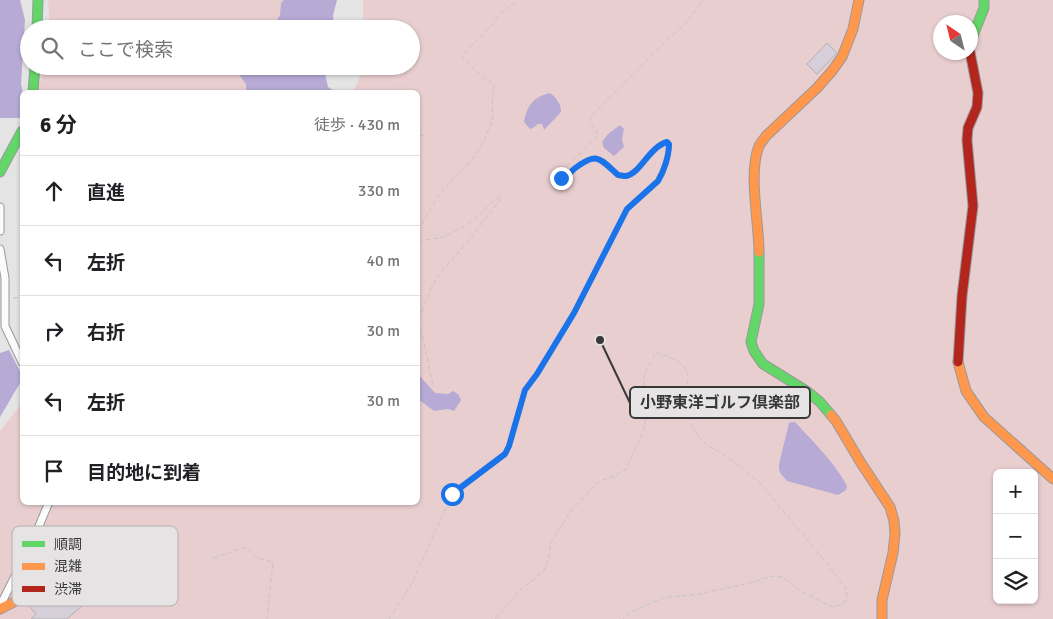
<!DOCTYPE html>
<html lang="ja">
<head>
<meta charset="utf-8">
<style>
  :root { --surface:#fff; --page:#f2f2f2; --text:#202124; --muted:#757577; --line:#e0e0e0 }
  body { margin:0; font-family:Signika,"Noto Sans JP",sans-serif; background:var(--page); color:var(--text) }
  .controls { position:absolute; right:15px; bottom:15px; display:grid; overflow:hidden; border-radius:8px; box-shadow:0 1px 4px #0004 }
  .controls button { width:45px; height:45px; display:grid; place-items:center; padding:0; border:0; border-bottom:1px solid var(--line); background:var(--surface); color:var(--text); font:25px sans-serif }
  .compass { position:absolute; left:933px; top:15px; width:45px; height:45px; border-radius:50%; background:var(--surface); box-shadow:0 1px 4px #0004; rotate:325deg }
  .stop { position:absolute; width:15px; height:15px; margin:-11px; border:4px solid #1a73e8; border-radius:50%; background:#fff }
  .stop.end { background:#1a73e8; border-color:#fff; box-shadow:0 1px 5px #0008 }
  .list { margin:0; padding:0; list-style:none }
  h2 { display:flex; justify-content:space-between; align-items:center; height:65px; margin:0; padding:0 20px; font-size:21px }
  h2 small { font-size:16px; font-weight:400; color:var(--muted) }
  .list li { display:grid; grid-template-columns:32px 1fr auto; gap:15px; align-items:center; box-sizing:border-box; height:70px; padding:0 20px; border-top:1px solid var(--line) }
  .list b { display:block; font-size:19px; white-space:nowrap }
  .list em { font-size:16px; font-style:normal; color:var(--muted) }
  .icon { flex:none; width:28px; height:28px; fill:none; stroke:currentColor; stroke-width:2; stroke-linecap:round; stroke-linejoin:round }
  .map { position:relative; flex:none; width:1053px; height:619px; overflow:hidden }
  .search { position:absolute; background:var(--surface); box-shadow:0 1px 4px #0004; left:20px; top:20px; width:400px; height:55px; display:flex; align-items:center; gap:12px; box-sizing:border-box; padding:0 18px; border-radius:28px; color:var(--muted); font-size:19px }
  .panel { position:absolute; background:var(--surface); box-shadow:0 1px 4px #0004; left:20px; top:90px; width:400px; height:415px; border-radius:8px }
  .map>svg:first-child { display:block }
  .green { fill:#e9ced0; fill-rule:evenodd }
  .water { fill:#b7abd6 }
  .building { fill:#d6ced9; stroke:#b1b0b1 }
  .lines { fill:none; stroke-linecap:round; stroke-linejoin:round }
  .street-casing { stroke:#9a999a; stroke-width:9 }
  .fast-casing { stroke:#9a999a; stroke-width:11 }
  .slow-casing { stroke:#9a999a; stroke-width:11 }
  .jam-casing { stroke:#9a999a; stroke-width:11 }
  .path { stroke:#c6c5c6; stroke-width:1; stroke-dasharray:5 2.5; stroke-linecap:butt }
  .street { stroke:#fbfbfb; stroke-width:7 }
  .fast { stroke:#63d668; stroke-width:9 }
  .slow { stroke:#ff974d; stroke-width:9 }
  .jam { stroke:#b3261e; stroke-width:9 }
  .route { stroke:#1a73e8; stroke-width:6 }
  .key { fill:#e6e3e5; stroke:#b2b0b1; stroke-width:1 }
  .key-label { font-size:14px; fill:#393839 }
  .leader { fill:none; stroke:#393839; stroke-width:2 }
  .callout-dot { fill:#393839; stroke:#e6e3e5; stroke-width:2 }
  .callout { fill:#e6e3e5; stroke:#393839; stroke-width:2 }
  .callout-label { font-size:16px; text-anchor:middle; font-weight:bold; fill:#393839 }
</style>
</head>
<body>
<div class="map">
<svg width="1053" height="619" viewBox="0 0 1053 619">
  <rect width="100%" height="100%" fill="#e5e4e5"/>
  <g class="green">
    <path d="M48 0H290L276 29H50Z"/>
    <path d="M363 0H1053V619H0V431L22 403V502H418V92H353L365 66H411V29H363ZM940 22H970V52H940ZM997 473H1034V600H997Z"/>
    <path d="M43 66H257L244 92H38Z"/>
  </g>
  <g class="water">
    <path d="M0 0H20L25 20 21 84C24 95 23 106 20 118H0Z"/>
    <path d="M284 0H337L333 15 334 29H272L280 15 281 3Z"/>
    <path d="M237 66H326L325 74 328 87 336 92H246V84L234 68Z"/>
    <path d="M550 93C555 96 562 105 561 112L544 130 542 124H538L533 128 530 129 524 122C527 106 533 97 550 93Z"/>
    <path d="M620 125 624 129 622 139 624 147 614 156 604 148 602 142 608 134Z"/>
    <path d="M9 350 22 375V381L20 383 0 417V353Z"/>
    <path d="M418 374 435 393 448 394 453 391 458 394 461 400 454 411 448 409 434 411 418 399Z"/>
    <path d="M792 422H795L798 425C815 444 835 463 847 486L846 490 838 495 787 481 781 474 779 470V464L789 423Z"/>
  </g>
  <g class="building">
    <path d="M827 43 837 53 817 74 807 64Z"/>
    <path d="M104 547H110L129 569 102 592 100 590 67 619H31L36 614 28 605 48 588 59 600 73 588 59 572 63 569 67 565 74 574Z"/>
  </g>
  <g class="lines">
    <defs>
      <g id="street">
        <path d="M0 207V231"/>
        <path d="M0 249 5 278V326L22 362"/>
        <path d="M0 606 34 538 49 502"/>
      </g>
      <g id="fast">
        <path d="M37 29 38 0"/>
        <path d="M970 43 984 8V0"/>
        <path d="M33 92 35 66"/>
        <path d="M0 172 22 131"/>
        <path d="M759 252V304L751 342 754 351 763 364 808 392 820 402 831 415"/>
      </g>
      <g id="slow">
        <path d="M759 252C759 222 748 173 759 146 761 142 764 139 766 136L817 88 832 71 842 57 853 29 859 0"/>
        <path d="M958 362 966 391 984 417 1053 479"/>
        <path d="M831 415 836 421 861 463 890 507 894 521 895 534 893 553 882 600V619"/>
        <path d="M0 609C10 604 21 599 30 592 53 573 64 554 94 544 102 541 111 539 120 543 129 548 134 558 141 565L163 568C160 579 154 586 142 586"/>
      </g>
      <path id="jam" d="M958 362 962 296 973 206 967 140 968 128 977 107 978 93 970 52"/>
    </defs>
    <use href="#street" class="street-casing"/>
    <use href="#fast" class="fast-casing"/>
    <use href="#slow" class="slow-casing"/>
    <use href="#jam" class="jam-casing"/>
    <g class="path">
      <path d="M418 136 425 135"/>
      <path d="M418 231 438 196 451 181 468 165 484 141 491 124 493 115 492 105 494 85 475 70 463 58 462 56 494 23 499 15 518 0"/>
      <path d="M418 240C443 241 464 229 482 212 488 207 494 200 500 196V200L469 240 441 272 432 286 419 318 420 328 423 338 432 381 433 385 430 386"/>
      <path d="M13 298 22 297"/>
      <path d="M213 558 246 547 258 558 273 562 267 619"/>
      <path d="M389 619 411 585 452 494 505 454 509 446 525 390 537 374 574 313 624 214 639 197 658 181 662 175 667 159 669 144 667 142C650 147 640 174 626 176 623 176 620 175 618 175 599 158 597 151 574 169 570 173 567 177 561 177L558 175 598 136C597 129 591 125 590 119L592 115 635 73 654 52 687 22 703 0"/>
      <path d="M495 619 520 590 537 577 545 569 548 561 551 542 572 509 583 499 596 484 603 480 612 477 626 469 641 437 645 425V403L643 397 644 377 646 370 656 353H658C670 357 689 363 688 378 688 383 686 389 685 394 684 404 692 429 699 437 706 446 717 450 727 457 739 465 749 473 760 483L838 577 846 589 847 595 846 601 838 606 832 607 828 605 799 590 782 577 772 576 754 582 699 594 663 598 642 607 630 613 623 619"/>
    </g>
    <use href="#street" class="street"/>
    <use href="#fast" class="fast"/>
    <use href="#slow" class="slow"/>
    <use href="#jam" class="jam"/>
  </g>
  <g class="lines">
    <path class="route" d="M452 494 505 454 509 446 525 390 537 374 574 313 627 209 658 181C664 171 669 156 669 144L667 142C649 147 640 174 626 176 623 176 620 175 618 175 599 158 597 151 574 169 570 173 567 177 561 178"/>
  </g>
  <rect x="12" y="526" width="166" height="80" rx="8" class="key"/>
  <rect x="22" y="541" width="23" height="6" fill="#63d668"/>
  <rect x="22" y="563" width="23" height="7" fill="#ff974d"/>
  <rect x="22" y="586" width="23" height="6" fill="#b3261e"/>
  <g class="key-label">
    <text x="54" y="549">順調</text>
    <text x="54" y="571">混雑</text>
    <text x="54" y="594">渋滞</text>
  </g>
  <path class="leader" d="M600 340L630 403"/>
  <circle class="callout-dot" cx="600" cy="340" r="5"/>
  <rect class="callout" x="630" y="387" width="180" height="31" rx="5"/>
  <g class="callout-label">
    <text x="720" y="408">小野東洋ゴルフ倶楽部</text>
  </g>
</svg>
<div class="controls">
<button>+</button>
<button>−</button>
<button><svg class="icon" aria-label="layers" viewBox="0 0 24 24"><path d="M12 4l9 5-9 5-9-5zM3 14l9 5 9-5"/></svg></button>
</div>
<svg class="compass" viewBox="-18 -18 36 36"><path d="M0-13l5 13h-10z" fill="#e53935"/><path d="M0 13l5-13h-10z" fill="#757577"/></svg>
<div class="stop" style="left:452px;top:494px"></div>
<div class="stop end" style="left:561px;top:178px"></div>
<div class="search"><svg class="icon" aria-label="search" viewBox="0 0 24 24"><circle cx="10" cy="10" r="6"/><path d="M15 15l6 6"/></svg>ここで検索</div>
<section class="panel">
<h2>6 分<small>徒歩 · 430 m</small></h2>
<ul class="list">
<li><svg class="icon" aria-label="ahead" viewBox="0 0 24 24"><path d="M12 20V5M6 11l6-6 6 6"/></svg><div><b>直進</b></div><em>330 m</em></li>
<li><svg class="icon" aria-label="left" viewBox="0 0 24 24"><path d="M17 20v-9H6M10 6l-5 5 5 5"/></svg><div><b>左折</b></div><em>40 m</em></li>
<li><svg class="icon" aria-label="right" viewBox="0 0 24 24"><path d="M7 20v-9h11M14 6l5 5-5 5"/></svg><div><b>右折</b></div><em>30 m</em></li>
<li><svg class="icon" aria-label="left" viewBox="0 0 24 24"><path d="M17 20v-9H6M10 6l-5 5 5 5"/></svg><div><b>左折</b></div><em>30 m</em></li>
<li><svg class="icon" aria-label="arrive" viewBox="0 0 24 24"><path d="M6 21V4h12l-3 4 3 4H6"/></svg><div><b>目的地に到着</b></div></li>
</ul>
</section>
</div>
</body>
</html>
